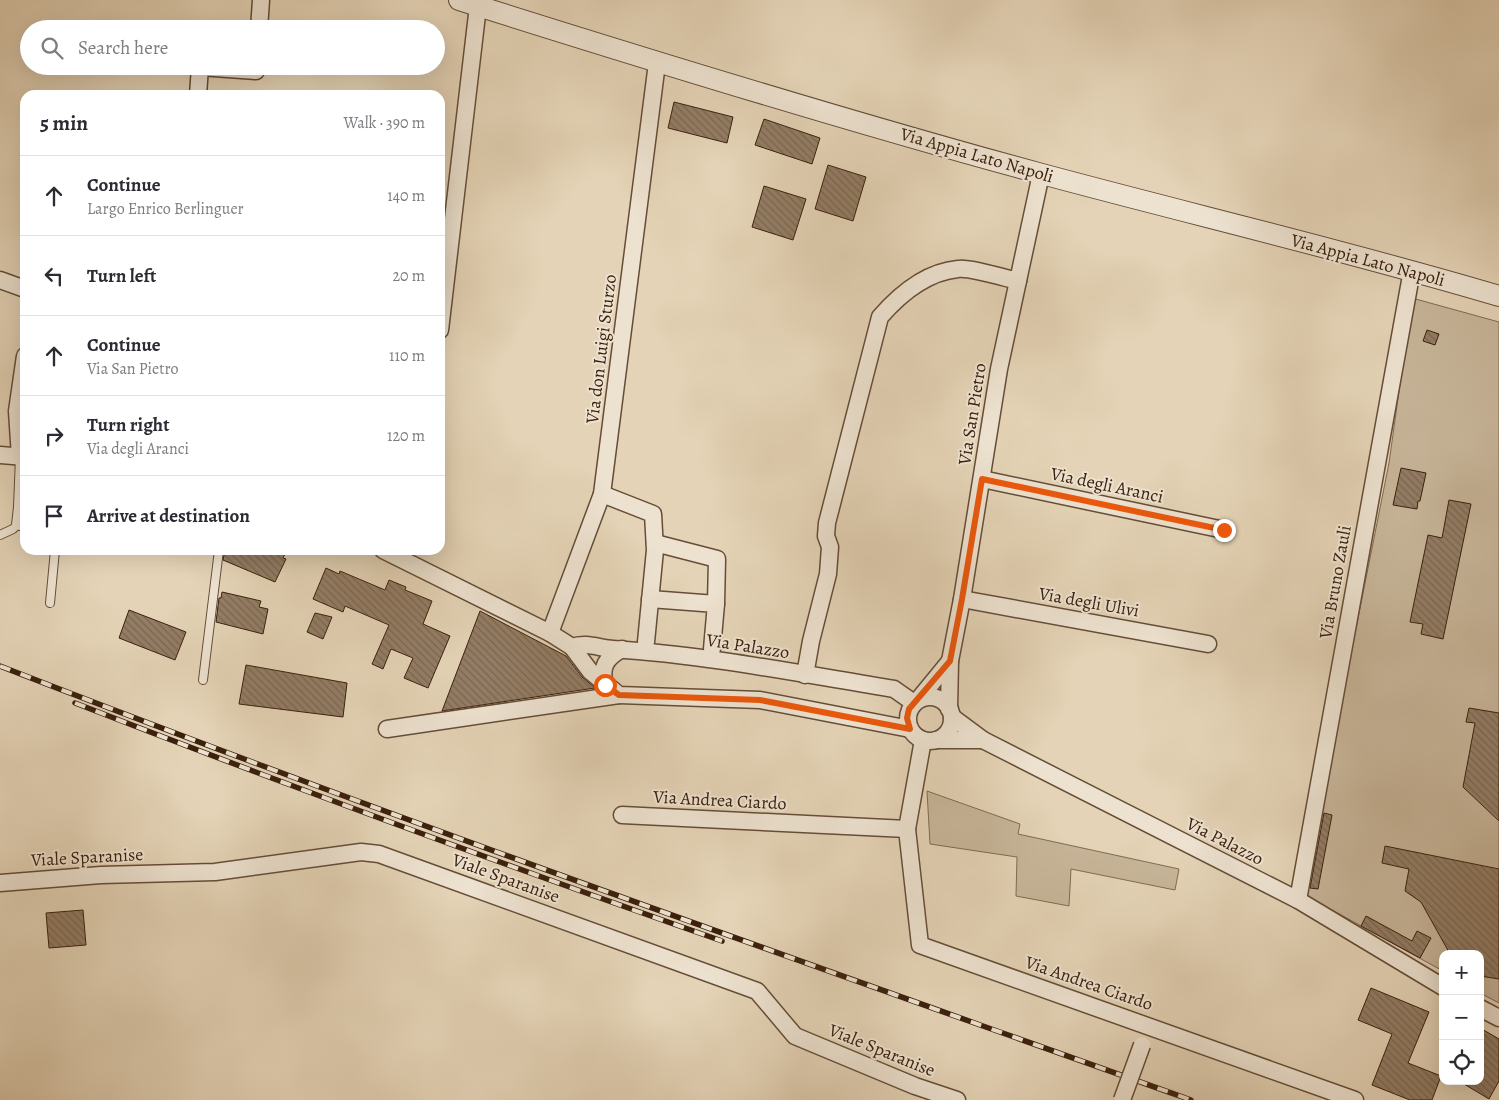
<!DOCTYPE html>
<html lang="en">
<head>
<meta charset="utf-8">
<style>
  :root { --surface:#fff; --page:#f2f2f3; --text:#2b2b33; --muted:#7c7c81; --line:#e1e1e2 }
  body { margin:0; font-family:Alegreya,serif; background:var(--page); color:var(--text) }
  .controls { position:absolute; right:15px; bottom:15px; display:grid; overflow:hidden; border-radius:10px; box-shadow:0 5px 20px #0002 }
  .controls button { width:45px; height:45px; display:grid; place-items:center; padding:0; border:0; border-bottom:1px solid var(--line); background:var(--surface); color:var(--text); font:25px sans-serif }
  .stop { position:absolute; width:15px; height:15px; margin:-11px; border:4px solid #ea580c; border-radius:50%; background:#fff }
  .stop.end { background:#ea580c; border-color:#fff; box-shadow:0 1px 5px #0008 }
  .list { margin:0; padding:0; list-style:none }
  h2 { display:flex; justify-content:space-between; align-items:center; height:65px; margin:0; padding:0 20px; font-size:21px }
  h2 small { font-size:16px; font-weight:400; color:var(--muted) }
  .list li { display:grid; grid-template-columns:32px 1fr auto; gap:15px; align-items:center; box-sizing:border-box; height:80px; padding:0 20px; border-top:1px solid var(--line) }
  .list b { display:block; font-size:19px; white-space:nowrap }
  .list p { margin:0; font-size:16px; white-space:nowrap; color:var(--muted) }
  .list em { font-size:16px; font-style:normal; color:var(--muted) }
  .icon { flex:none; width:28px; height:28px; fill:none; stroke:currentColor; stroke-width:2; stroke-linecap:round; stroke-linejoin:round }
  .map { position:relative; flex:none; width:1499px; height:1100px; overflow:hidden }
  .search { position:absolute; background:var(--surface); box-shadow:0 5px 20px #0002; left:20px; top:20px; width:425px; height:55px; display:flex; align-items:center; gap:12px; box-sizing:border-box; padding:0 18px; border-radius:28px; color:var(--muted); font-size:19px }
  .panel { position:absolute; background:var(--surface); box-shadow:0 5px 20px #0002; left:20px; top:90px; width:425px; height:465px; border-radius:15px }
  .map>svg:first-child { display:block }
  .park { fill:#c7b599; stroke:#816a53 }
  .building { fill:url(#building-back-hatch); stroke:#3b200d }
  .lines { fill:none; stroke-linecap:round; stroke-linejoin:round }
  .service-casing { stroke:#654d37; stroke-width:10 }
  .minor-casing { stroke:#654d37; stroke-width:19 }
  .tertiary-casing { stroke:#654d37; stroke-width:22 }
  .service { stroke:#ede2d0; stroke-width:8 }
  .minor { stroke:#ede2d0; stroke-width:16 }
  .tertiary { stroke:#ede2d0; stroke-width:20 }
  .rail-casing { stroke:#3b200d; stroke-width:5.5 }
  .rail { stroke:#ede2d0; stroke-width:4; stroke-dasharray:11; stroke-linecap:butt }
  .minor-bridge-casing { stroke:#654d37; stroke-width:19; stroke-linecap:butt }
  .minor-bridge { stroke:#ede2d0; stroke-width:16 }
  .route { stroke:#ea580c; stroke-width:6 }
  .labels { text-anchor:middle; stroke-width:4; stroke-linejoin:round; paint-order:stroke }
  .street-label { font-size:18px; fill:#3b200d; stroke:#ede2d0 }
</style>
</head>
<body>
<div class="map">
<svg width="1499" height="1100" viewBox="0 0 1499 1100">
  <defs>
    <pattern id="building-back-hatch" width="6" height="6" patternUnits="userSpaceOnUse" patternTransform="scale(1.25)"><rect width="6" height="6" fill="#937d65"/><path d="M-1 5l2 2M0 0l6 6M5-1l2 2" fill="none" stroke="#796652"/></pattern>
  </defs>
  <rect width="100%" height="100%" fill="#e4d3b6"/>
  <filter id="stains"><feTurbulence type="fractalNoise" baseFrequency=".004" numOctaves="4"/><feColorMatrix values="0 0 0 0 .2 0 0 0 0 .09 0 0 0 0 .02 0 0 0 .5 -.17"/></filter>
  <radialGradient id="worn" r=".72"><stop offset=".6" stop-color="#630" stop-opacity="0"/><stop offset="1" stop-color="#630" stop-opacity=".3"/></radialGradient>
  <g class="park">
    <path d="M1412 298 1499 322V1003L1480 993V954H1443V971L1303 894 1389 463Z"/>
    <path d="M927 791 1020 824 1018 834 1179 869 1175 890 1071 869 1069 906 1016 896 1017 857 930 844Z"/>
  </g>
  <g class="building">
    <path d="M674 102 733 117 727 143 668 128Z"/>
    <path d="M764 119 820 138 812 164 755 145Z"/>
    <path d="M828 165 866 177 853 221 815 209Z"/>
    <path d="M764 186 806 199 793 240 752 227Z"/>
    <path d="M1427 330 1439 334 1435 345 1423 341Z"/>
    <path d="M1401 468 1426 473 1420 501H1418L1417 509 1393 505Z"/>
    <path d="M1449 500 1471 504 1443 639 1421 634 1423 624 1410 622 1428 535 1442 538Z"/>
    <path d="M225 550H287L283 558 286 559 275 582 223 560Z"/>
    <path d="M326 568 339 574 340 571 385 590 389 580 406 587 405 590 432 601 423 624 450 636 428 688 404 678 413 658 391 649 383 669 372 664 389 625 345 606 343 612 313 599Z"/>
    <path d="M222 592 261 601 259 607 268 609 263 634 216 622 219 598H221Z"/>
    <path d="M129 610 186 632 175 660 119 638Z"/>
    <path d="M480 611 566 656 582 677 595 688 442 711Z"/>
    <path d="M315 613 332 617 323 639 307 632Z"/>
    <path d="M246 665 347 683 343 717 239 704Z"/>
    <path d="M1469 708 1499 713V821L1463 787 1475 723 1466 722Z"/>
    <path d="M1324 813 1332 815 1318 889 1310 888Z"/>
    <path d="M1385 846 1499 869V979L1480 976V954H1450L1421 902 1405 891 1409 869 1382 863Z"/>
    <path d="M83 910 86 945 49 948 46 913Z"/>
    <path d="M1366 916 1412 941 1417 931 1431 938 1420 958 1361 926Z"/>
    <path d="M1371 988 1429 1012 1408 1063 1441 1076 1432 1100H1410L1372 1085 1392 1034 1358 1020Z"/>
    <path d="M1480 1028 1499 1039V1081L1489 1099 1459 1081H1480Z"/>
  </g>
  <g class="lines">
    <defs>
      <g id="service">
        <path d="M20 457 18 507 25 508"/>
        <path d="M18 507 16 525 25 527"/>
        <path d="M0 535 13 529 17 525"/>
        <path d="M50 603 55 550"/>
        <path d="M203 680 219 550"/>
      </g>
      <g id="minor">
        <path d="M259 29 261 0"/>
        <path d="M198 95 200 67 256 71V66"/>
        <path d="M0 280 25 289"/>
        <path d="M440 330 478 6"/>
        <path d="M0 455 25 457"/>
        <path d="M20 457 17 411 25 356"/>
        <path d="M982 479 1224 530"/>
        <path d="M602 494 653 514 655 550 646 642"/>
        <path d="M655 543 717 559 716 604"/>
        <path d="M383 550 550 633 572 647 590 671 619 695 760 700 910 729"/>
        <path d="M650 599 716 604 712 649"/>
        <path d="M962 599 1208 644"/>
        <path d="M550 633 602 494 657 63"/>
        <path d="M572 647C586 642 599 648 613 649 706 655 802 674 894 689L914 703"/>
        <path d="M805 675 811 641 828 574 830 547 826 536 827 523 880 317C900 294 926 272 958 269 969 267 1005 278 1018 281"/>
        <path d="M605 685C600 667 606 658 622 649"/>
        <circle cx="930" cy="719" r="22"/>
        <path d="M918 700 950 661"/>
        <path d="M949 709 950 661 962 599 999 369 1041 174"/>
        <path d="M952 717 983 740 1298 900 1443 987"/>
        <path d="M387 729 619 695"/>
        <path d="M936 740H983"/>
        <path d="M622 815 907 829 920 945 1355 1100"/>
        <path d="M907 829 923 740"/>
        <path d="M0 883 101 875 215 872 361 852 379 854 757 991 795 1036 915 1086 957 1100"/>
        <path d="M1298 900 1412 270"/>
        <path d="M1480 1008 1499 1018"/>
      </g>
      <path id="tertiary" d="M459 0C652 61 846 121 1042 174 1194 215 1348 251 1499 296"/>
    </defs>
    <use href="#service" class="service-casing"/>
    <use href="#minor" class="minor-casing"/>
    <use href="#tertiary" class="tertiary-casing"/>
    <use href="#service" class="service"/>
    <use href="#minor" class="minor"/>
    <use href="#tertiary" class="tertiary"/>
    <defs>
      <g id="rail">
        <path d="M0 666C394 819 793 958 1191 1100"/>
        <path d="M75 703C289 786 505 865 722 941"/>
      </g>
    </defs>
    <use href="#rail" class="rail-casing"/>
    <use href="#rail" class="rail"/>
    <defs>
      <path id="minor-bridge" d="M1122 1100 1142 1045"/>
    </defs>
    <use href="#minor-bridge" class="minor-bridge-casing"/>
    <use href="#minor-bridge" class="minor-bridge"/>
  </g>
  <g class="lines">
    <path class="route" d="M605 685 619 695 760 700 910 729 907 718 909 709 950 661 962 599 982 479 1224 530"/>
  </g>
  <g class="labels">
    <g class="street-label">
      <text transform="translate(977 155) rotate(16)" y="6">Via Appia Lato Napoli</text>
      <text transform="translate(1368 260) rotate(15)" y="6">Via Appia Lato Napoli</text>
      <text transform="translate(601 349) rotate(-83)" y="6">Via don Luigi Sturzo</text>
      <text transform="translate(972 414) rotate(-81)" y="6">Via San Pietro</text>
      <text transform="translate(1107 485) rotate(12)" y="6">Via degli Aranci</text>
      <text transform="translate(1335 582) rotate(-80)" y="6">Via Bruno Zauli</text>
      <text transform="translate(1089 602) rotate(10)" y="6">Via degli Ulivi</text>
      <text transform="translate(748 646) rotate(9)" y="6">Via Palazzo</text>
      <text transform="translate(720 800) rotate(3)" y="6">Via Andrea Ciardo</text>
      <text transform="translate(1225 841) rotate(27)" y="6">Via Palazzo</text>
      <text transform="translate(87 857) rotate(-3)" y="6">Viale Sparanise</text>
      <text transform="translate(506 878) rotate(20)" y="6">Viale Sparanise</text>
      <text transform="translate(1089 983) rotate(19)" y="6">Via Andrea Ciardo</text>
      <text transform="translate(882 1050) rotate(22)" y="6">Viale Sparanise</text>
    </g>
  </g>
  <rect width="100%" height="100%" filter="url(#stains)"/>
  <rect width="100%" height="100%" fill="url(#worn)"/>
</svg>
<div class="controls">
<button>+</button>
<button>−</button>
<button><svg class="icon" aria-label="locate" viewBox="0 0 24 24"><circle cx="12" cy="12" r="6"/><path d="M12 2v4M12 18v4M2 12h4M18 12h4"/></svg></button>
</div>
<div class="stop" style="left:605px;top:685px"></div>
<div class="stop end" style="left:1224px;top:530px"></div>
<div class="search"><svg class="icon" aria-label="search" viewBox="0 0 24 24"><circle cx="10" cy="10" r="6"/><path d="M15 15l6 6"/></svg>Search here</div>
<section class="panel">
<h2>5 min<small>Walk · 390 m</small></h2>
<ul class="list">
<li><svg class="icon" aria-label="ahead" viewBox="0 0 24 24"><path d="M12 20V5M6 11l6-6 6 6"/></svg><div><b>Continue</b><p>Largo Enrico Berlinguer</p></div><em>140 m</em></li>
<li><svg class="icon" aria-label="left" viewBox="0 0 24 24"><path d="M17 20v-9H6M10 6l-5 5 5 5"/></svg><div><b>Turn left</b></div><em>20 m</em></li>
<li><svg class="icon" aria-label="ahead" viewBox="0 0 24 24"><path d="M12 20V5M6 11l6-6 6 6"/></svg><div><b>Continue</b><p>Via San Pietro</p></div><em>110 m</em></li>
<li><svg class="icon" aria-label="right" viewBox="0 0 24 24"><path d="M7 20v-9h11M14 6l5 5-5 5"/></svg><div><b>Turn right</b><p>Via degli Aranci</p></div><em>120 m</em></li>
<li><svg class="icon" aria-label="arrive" viewBox="0 0 24 24"><path d="M6 21V4h12l-3 4 3 4H6"/></svg><div><b>Arrive at destination</b></div></li>
</ul>
</section>
</div>
</body>
</html>
